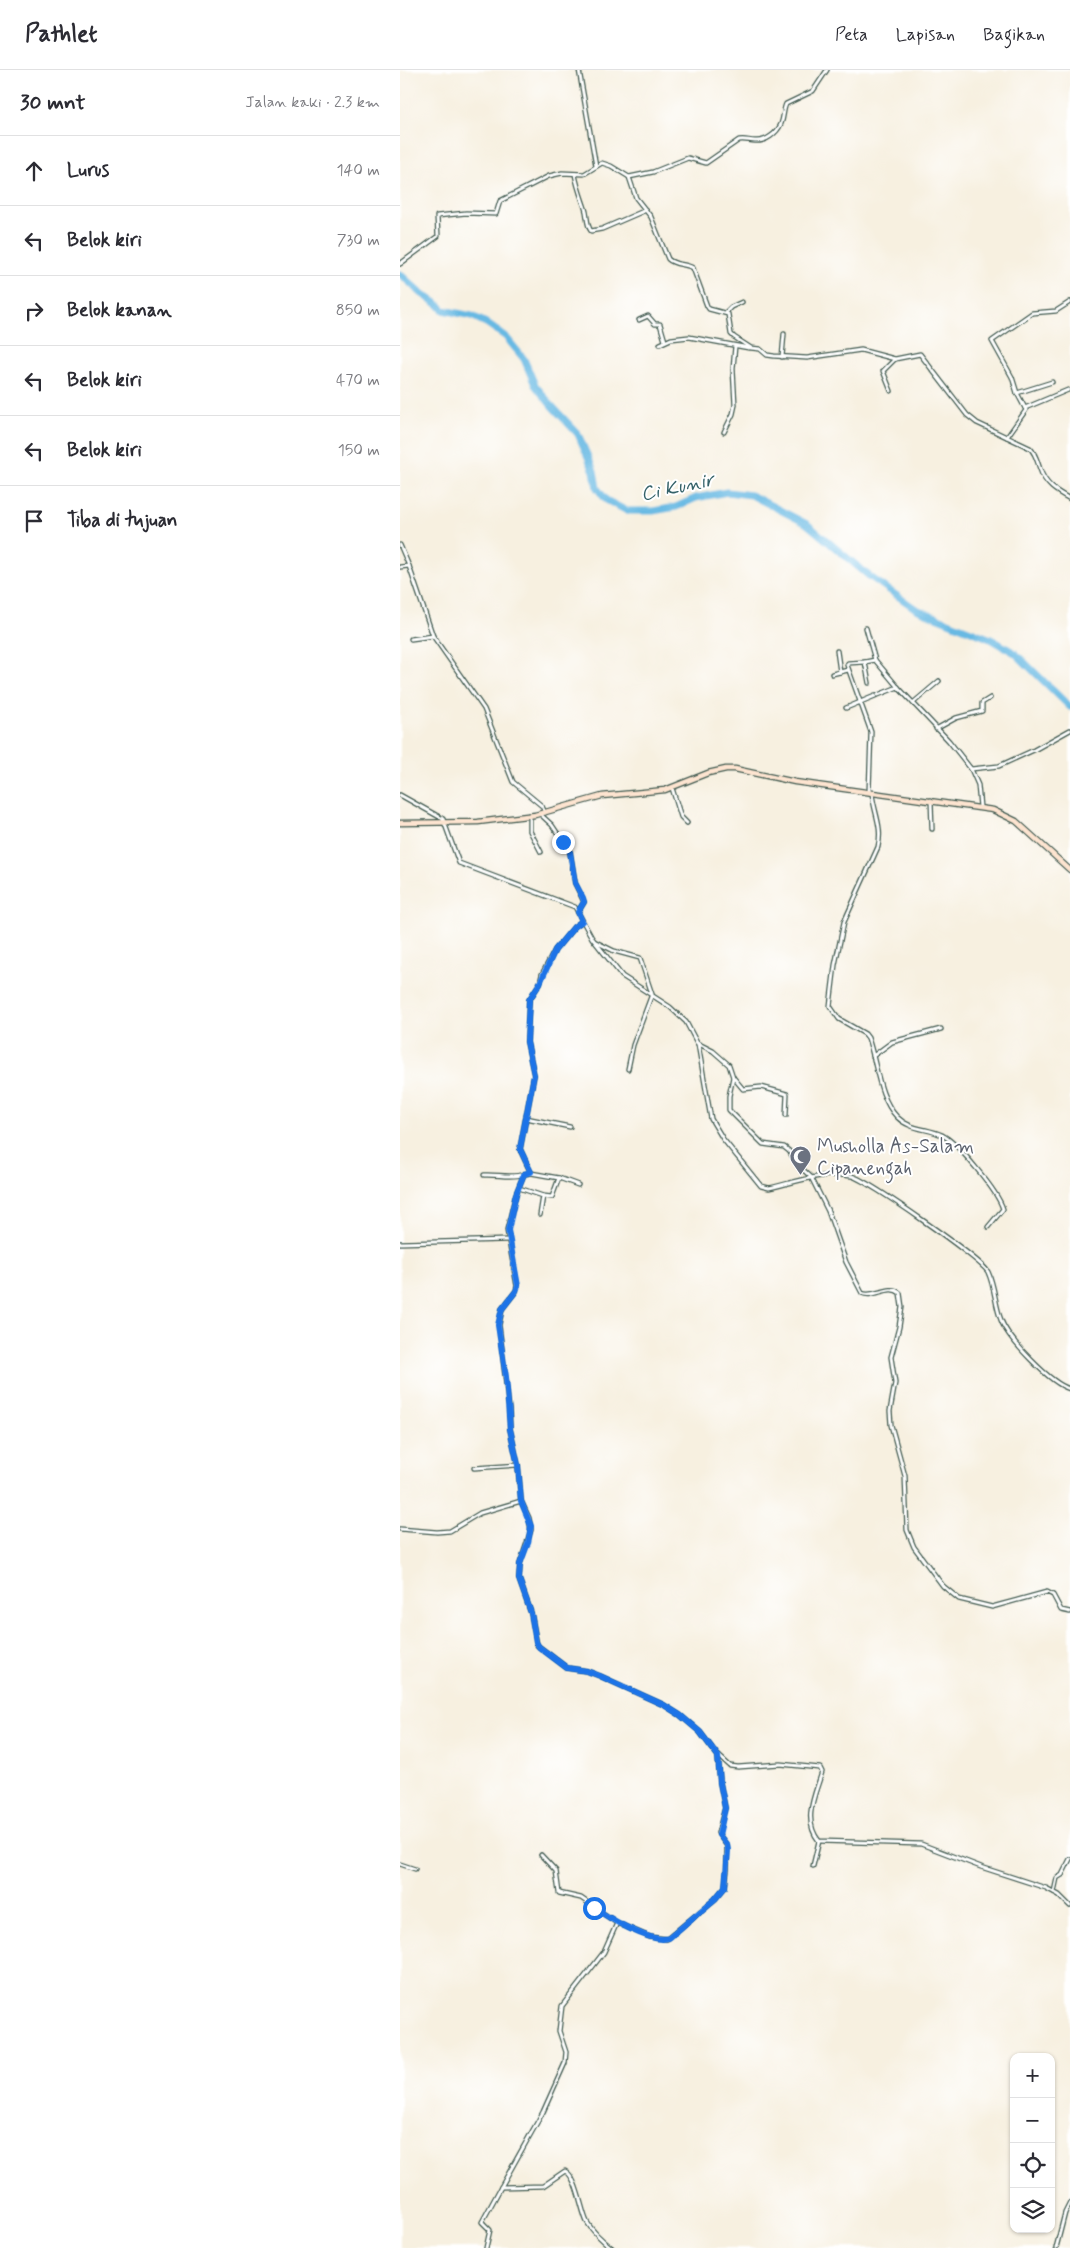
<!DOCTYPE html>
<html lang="id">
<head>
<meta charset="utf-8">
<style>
  :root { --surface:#fff; --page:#f7f7f7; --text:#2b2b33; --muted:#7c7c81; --line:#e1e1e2 }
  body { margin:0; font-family:Mynerve,sans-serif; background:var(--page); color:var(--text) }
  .controls { position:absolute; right:15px; bottom:15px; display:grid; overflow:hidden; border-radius:10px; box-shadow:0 1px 4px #0004 }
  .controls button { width:45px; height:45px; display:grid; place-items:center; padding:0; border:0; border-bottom:1px solid var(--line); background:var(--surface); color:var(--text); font:25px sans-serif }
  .stop { position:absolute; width:15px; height:15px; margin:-11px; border:4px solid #1a73e8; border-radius:50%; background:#fff }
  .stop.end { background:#1a73e8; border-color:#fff; box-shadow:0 1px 5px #0008 }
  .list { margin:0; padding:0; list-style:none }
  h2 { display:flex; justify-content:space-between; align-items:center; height:65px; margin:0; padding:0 20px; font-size:21px }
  h2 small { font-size:16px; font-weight:400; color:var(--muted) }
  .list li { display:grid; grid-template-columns:32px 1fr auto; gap:15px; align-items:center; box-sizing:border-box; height:70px; padding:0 20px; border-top:1px solid var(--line) }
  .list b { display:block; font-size:19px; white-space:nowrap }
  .list em { font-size:16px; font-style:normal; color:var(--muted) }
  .icon { flex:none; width:28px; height:28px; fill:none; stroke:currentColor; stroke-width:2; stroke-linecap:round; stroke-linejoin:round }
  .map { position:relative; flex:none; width:670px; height:2178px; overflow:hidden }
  header { display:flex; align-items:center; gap:30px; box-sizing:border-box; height:70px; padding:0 25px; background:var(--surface); border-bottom:1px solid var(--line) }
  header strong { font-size:24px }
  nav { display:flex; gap:28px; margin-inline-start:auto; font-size:18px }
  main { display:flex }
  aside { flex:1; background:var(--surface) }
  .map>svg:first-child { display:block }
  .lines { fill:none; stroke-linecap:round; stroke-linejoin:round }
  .river { stroke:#68b9e3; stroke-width:7 }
  .street-casing { stroke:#3f584e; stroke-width:5.5 }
  .secondary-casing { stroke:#3f584e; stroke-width:7 }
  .street { stroke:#fff; stroke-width:3 }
  .secondary { stroke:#fde4d0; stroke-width:4.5 }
  .route { stroke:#1a73e8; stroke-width:6 }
  .labels { text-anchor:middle; stroke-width:4; stroke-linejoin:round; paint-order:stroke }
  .worship-label { font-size:19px; fill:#5b616d; stroke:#fff; text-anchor:start }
  .water-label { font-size:20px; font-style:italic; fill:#356269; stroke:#fff }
</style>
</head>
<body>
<header>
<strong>Pathlet</strong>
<nav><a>Peta</a><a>Lapisan</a><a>Bagikan</a></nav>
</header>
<main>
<aside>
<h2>30 mnt<small>Jalan kaki · 2.3 km</small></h2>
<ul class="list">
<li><svg class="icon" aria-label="ahead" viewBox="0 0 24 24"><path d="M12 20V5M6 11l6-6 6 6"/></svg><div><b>Lurus</b></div><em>140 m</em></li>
<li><svg class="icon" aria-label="left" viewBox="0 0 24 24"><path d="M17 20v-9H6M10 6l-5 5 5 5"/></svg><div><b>Belok kiri</b></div><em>730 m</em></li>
<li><svg class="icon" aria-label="right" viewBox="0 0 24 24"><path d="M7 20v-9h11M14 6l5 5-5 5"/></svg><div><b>Belok kanan</b></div><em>850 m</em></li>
<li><svg class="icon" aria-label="left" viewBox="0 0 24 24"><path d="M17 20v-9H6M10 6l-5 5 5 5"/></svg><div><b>Belok kiri</b></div><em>470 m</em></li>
<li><svg class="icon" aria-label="left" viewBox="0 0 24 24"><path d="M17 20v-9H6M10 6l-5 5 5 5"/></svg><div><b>Belok kiri</b></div><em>150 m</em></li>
<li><svg class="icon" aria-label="arrive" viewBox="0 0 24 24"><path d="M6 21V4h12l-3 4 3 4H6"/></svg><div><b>Tiba di tujuan</b></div></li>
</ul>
</aside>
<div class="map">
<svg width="670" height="2178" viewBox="0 0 670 2178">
  <rect width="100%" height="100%" fill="#fff"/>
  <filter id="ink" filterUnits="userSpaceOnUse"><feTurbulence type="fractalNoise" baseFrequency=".02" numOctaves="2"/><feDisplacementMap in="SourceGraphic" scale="10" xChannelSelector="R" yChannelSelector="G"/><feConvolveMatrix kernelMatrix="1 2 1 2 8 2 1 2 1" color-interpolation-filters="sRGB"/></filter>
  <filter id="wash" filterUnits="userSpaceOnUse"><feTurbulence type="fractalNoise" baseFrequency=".0096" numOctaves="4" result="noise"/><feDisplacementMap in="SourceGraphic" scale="20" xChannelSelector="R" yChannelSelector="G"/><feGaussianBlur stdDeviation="1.12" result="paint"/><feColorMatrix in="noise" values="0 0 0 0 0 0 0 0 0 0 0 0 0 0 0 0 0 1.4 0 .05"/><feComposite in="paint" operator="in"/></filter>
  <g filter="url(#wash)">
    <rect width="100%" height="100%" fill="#f7f0e0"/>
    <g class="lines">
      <path class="river" d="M0 204 21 223 39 235 43 240 72 246 86 253 106 267 124 289 135 315 151 335 178 364 194 401 197 418 206 430 227 441H253L276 437 296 428 327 422 351 425 407 454 469 506 516 539 591 569 615 583 670 637"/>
    </g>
  </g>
  <g filter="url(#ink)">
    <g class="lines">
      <defs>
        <g id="street">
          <path d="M179 0 196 96"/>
          <path d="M175 104C177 116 181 126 185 138 188 146 186 154 191 161L202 159 246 140"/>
          <path d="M229 107 253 102 288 88 306 93 339 70C346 69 349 71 355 71 366 72 377 63 381 54 384 47 383 40 386 34L413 21 427 0"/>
          <path d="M0 194 38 166 37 146 66 143 96 144 100 131 149 106 162 103 184 104 202 93 211 96 229 107 236 128 251 147 268 189C275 196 285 193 293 198L307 236 309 239 328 244 331 264 334 267 351 278 360 279 367 285 374 286 407 288 461 280 495 289 520 284 567 345 577 353 630 378C636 384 637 391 640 399 645 415 657 422 670 429"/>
          <path d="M326 242 331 237 342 232"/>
          <path d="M239 250 248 246 255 254H260L265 271"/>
          <path d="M260 274 271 269 289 267 349 278"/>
          <path d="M382 287 384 264"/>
          <path d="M491 321 483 301 495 289"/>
          <path d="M617 323 652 312"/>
          <path d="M625 338 668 320"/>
          <path d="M324 362 333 344 335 335 333 299 335 276"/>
          <path d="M607 367 626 340 617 323 612 307 592 271 632 243 656 241 670 232"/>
          <path d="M0 475 9 496 33 566 84 639 113 712 142 736 145 743"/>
          <path d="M0 497 9 496"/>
          <path d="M466 558 475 590 496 615 549 671 571 699 578 715 580 737"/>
          <path d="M11 569 33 566"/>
          <path d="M437 581 440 602"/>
          <path d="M465 592 448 593 447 595 471 662 469 722"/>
          <path d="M432 604 448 600"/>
          <path d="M469 613 465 592 475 590"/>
          <path d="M478 625 498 617"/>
          <path d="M513 633 539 611"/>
          <path d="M446 638 475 626"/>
          <path d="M536 659 556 648 582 641V633L590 628"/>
          <path d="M571 699 599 696 634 680 670 660"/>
          <path d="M272 718 281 747 287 753"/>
          <path d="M472 723C474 743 483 757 478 777L444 852 435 895 430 936 439 949 465 964 468 968C477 993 478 1027 497 1047 510 1060 527 1058 542 1065 558 1073 598 1122 603 1139L588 1157"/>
          <path d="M0 725 43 749 59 793 175 837 192 868 222 906 270 937 286 952 297 973 313 981 329 995 333 1007 329 1026V1040L363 1074 384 1077 389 1081 398 1095 411 1107 428 1141 446 1192 462 1223C474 1229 490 1213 500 1223L502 1237 499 1257 491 1287 495 1313 490 1341 491 1355 505 1406 507 1460 514 1477 543 1516 559 1529 592 1537 647 1522 653 1525 661 1540 670 1542"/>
          <path d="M531 730 532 759"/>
          <path d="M140 744 152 755 170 782 175 813 184 832 178 842"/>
          <path d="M130 746V761L141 782"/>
          <path d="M196 872 214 881 240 888 252 924 233 975 228 999"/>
          <path d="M298 974 311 1049 323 1069 361 1116 369 1118C396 1112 422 1102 451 1106 465 1108 581 1189 588 1202 595 1217 595 1235 601 1250 608 1269 651 1314 670 1319"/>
          <path d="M473 986 492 972 541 959"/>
          <path d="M333 1007 343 1019 361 1017 387 1024 386 1045"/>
          <path d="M126 1048 170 1057"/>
          <path d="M131 1103 159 1108 178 1115"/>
          <path d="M84 1105C98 1104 111 1109 124 1104"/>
          <path d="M119 1118 143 1126 140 1145"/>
          <path d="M143 1126 152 1127 159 1108"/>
          <path d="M0 1173 108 1170"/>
          <path d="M74 1398 118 1395"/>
          <path d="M0 1459 37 1462 50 1461 80 1443 121 1431 118 1395 110 1359 109 1339 99 1255 102 1239 116 1221 117 1216 107 1160 116 1124 124 1104 131 1103 120 1079 134 1005 127 972 129 930 140 913 142 904 155 880 174 857 182 851"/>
          <path d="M319 1686 330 1696 338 1697 380 1694 420 1698 422 1702C415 1725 402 1750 419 1771L521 1774 581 1797 646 1818 659 1825 670 1836"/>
          <path d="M141 1785 156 1801 159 1823 181 1828 217 1853"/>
          <path d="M0 1794 15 1799"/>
          <path d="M413 1796 419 1771"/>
          <path d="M654 1822 657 1808 662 1805 670 1789"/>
          <path d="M101 2117 143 2042 165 1993 166 1982 159 1961 162 1936 204 1882 217 1853 250 1867 267 1869 315 1829 325 1817 327 1800V1776L318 1763 325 1738 320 1713 318 1686 300 1662 280 1645 264 1635 200 1606 187 1601 167 1598 137 1575 131 1543 119 1509 120 1494 131 1460 129 1448 121 1431"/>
          <path d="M86 2178 90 2160 82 2152 101 2117 143 2116 165 2101C177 2106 181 2140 187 2152 192 2161 203 2171 212 2178"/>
          <path d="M656 2178 665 2143 670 2133"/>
        </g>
        <path id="secondary" d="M0 753 78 752 135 745 202 726 265 720 308 703 326 699H335L395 712 593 740 616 751 670 800"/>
      </defs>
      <use href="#street" class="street-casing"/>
      <use href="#secondary" class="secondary-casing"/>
      <use href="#street" class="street"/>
      <use href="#secondary" class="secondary"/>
    </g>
  </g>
  <g class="lines" filter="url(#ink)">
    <path class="route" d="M163 772 170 782 175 813 183 828 184 832 178 842 182 851 174 857 155 880 140 913 129 930 127 972 134 1005 120 1079 131 1102 124 1104 116 1124 108 1160 118 1216 116 1221 102 1239 98 1255 106 1307 110 1359 118 1395 121 1431 131 1456 128 1473 120 1494 119 1509 131 1543 136 1572 139 1577 167 1598 187 1601 200 1606 264 1635 280 1645 300 1662 318 1686 320 1713 325 1738 319 1765 327 1775 328 1780 325 1817 315 1829 269 1868C250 1874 211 1849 194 1838"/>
  </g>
  <defs>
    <symbol id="mosque-pin" viewBox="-11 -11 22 30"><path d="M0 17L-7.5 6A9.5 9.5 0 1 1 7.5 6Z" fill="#6b7280" stroke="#fff"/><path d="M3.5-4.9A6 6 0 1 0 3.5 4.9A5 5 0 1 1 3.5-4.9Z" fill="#fff"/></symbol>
  </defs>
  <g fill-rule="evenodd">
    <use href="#mosque-pin" x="388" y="1074" width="25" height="34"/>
  </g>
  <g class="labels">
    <g class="worship-label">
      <text x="417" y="1082">Musholla As-Salam<tspan x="417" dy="22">Cipanengah</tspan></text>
    </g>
    <g class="water-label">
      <text transform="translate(277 416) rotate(-12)" y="7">Ci Kunir</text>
    </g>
  </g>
</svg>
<div class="controls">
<button>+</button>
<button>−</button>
<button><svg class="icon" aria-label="locate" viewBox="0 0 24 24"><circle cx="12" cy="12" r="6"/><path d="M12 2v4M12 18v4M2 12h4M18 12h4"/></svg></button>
<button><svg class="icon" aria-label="layers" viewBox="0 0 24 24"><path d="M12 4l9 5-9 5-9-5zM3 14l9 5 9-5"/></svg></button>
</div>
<div class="stop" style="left:194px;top:1838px"></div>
<div class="stop end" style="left:163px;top:772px"></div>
</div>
</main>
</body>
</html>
